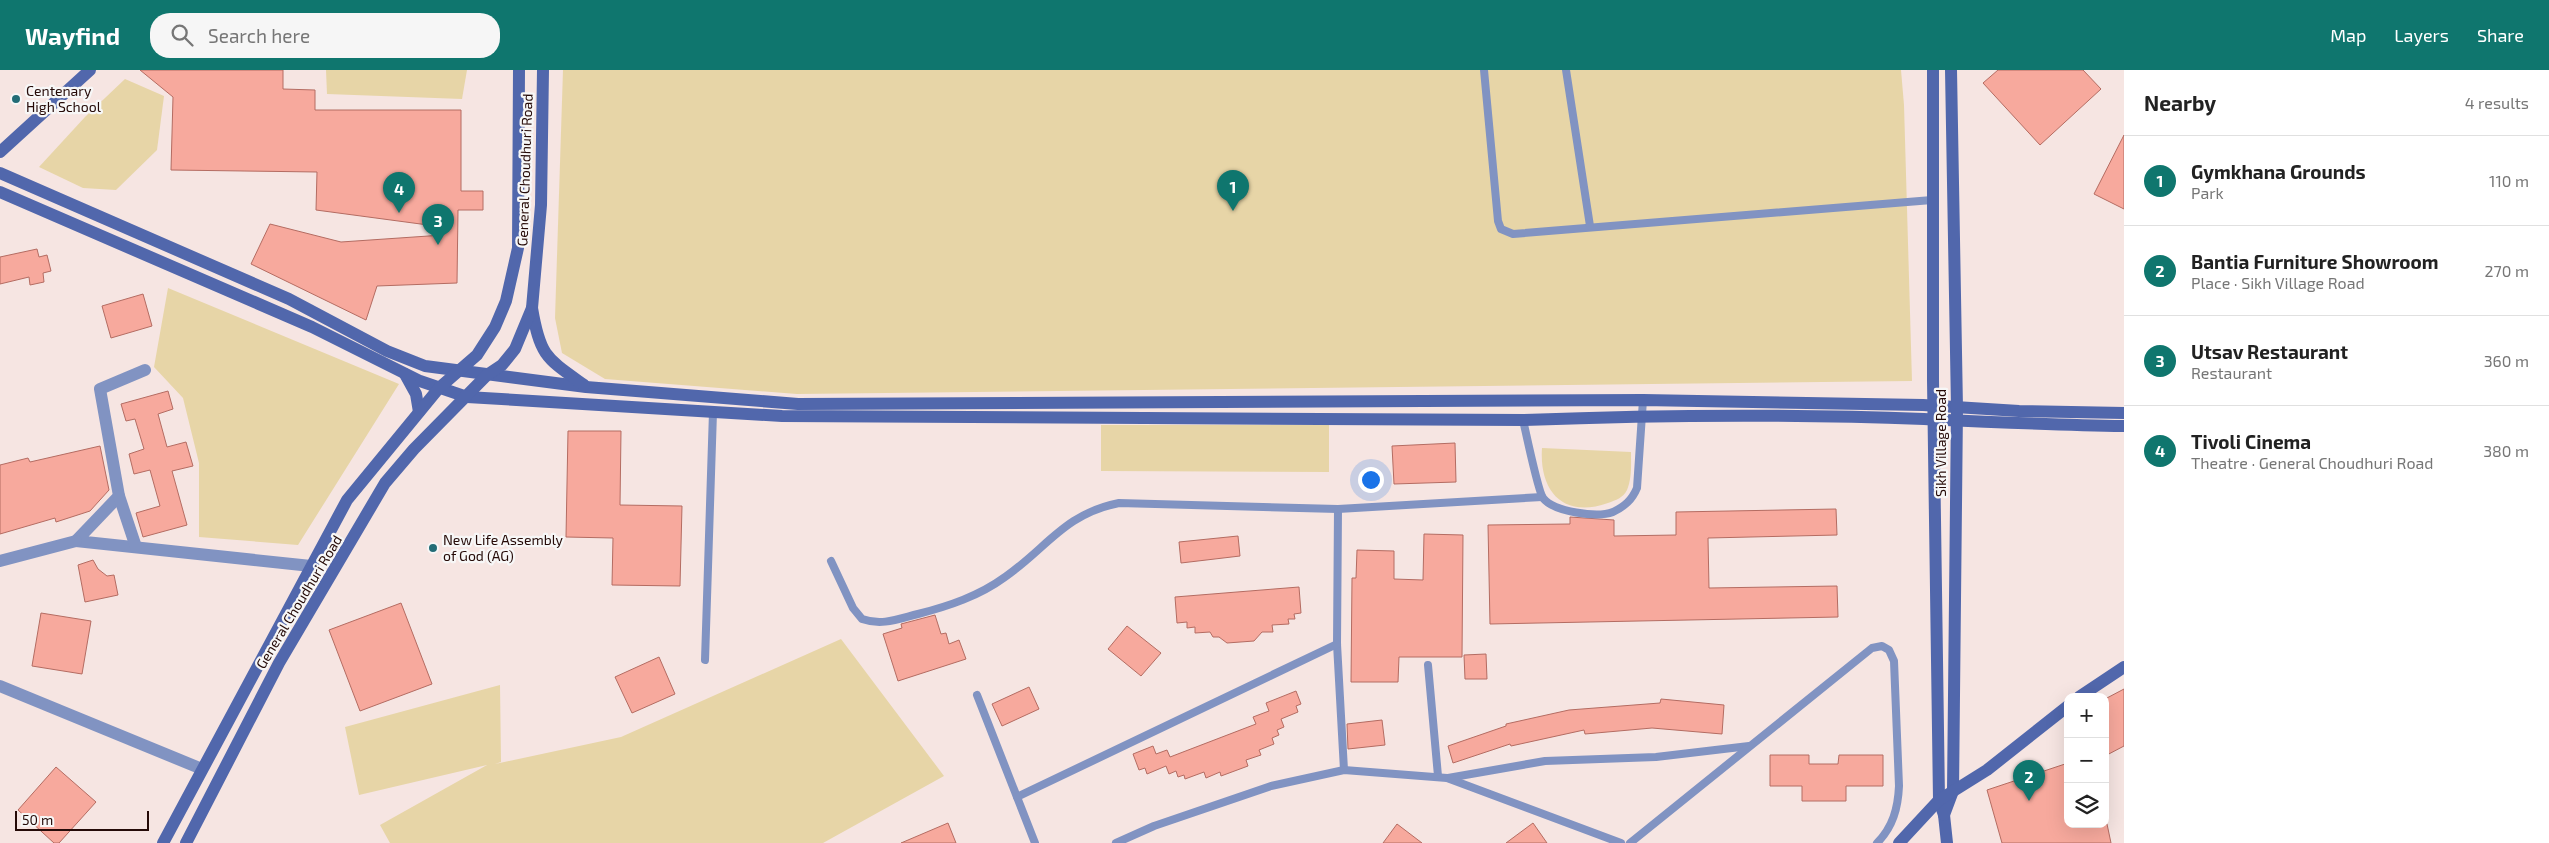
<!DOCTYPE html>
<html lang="en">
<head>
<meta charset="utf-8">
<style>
  :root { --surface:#fff; --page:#f6f6f6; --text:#222; --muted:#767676; --line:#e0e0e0; --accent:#0f766e }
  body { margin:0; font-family:"Exo 2",sans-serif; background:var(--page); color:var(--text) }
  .controls { position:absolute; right:15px; bottom:15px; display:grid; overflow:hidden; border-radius:10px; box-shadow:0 5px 20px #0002 }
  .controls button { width:45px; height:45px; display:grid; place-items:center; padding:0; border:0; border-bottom:1px solid var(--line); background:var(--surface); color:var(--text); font:25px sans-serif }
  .scale { position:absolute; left:15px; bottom:12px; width:134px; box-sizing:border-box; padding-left:5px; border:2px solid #250a07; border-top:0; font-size:14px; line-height:18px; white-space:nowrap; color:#250a07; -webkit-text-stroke:4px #f7f7f7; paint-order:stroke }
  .you { position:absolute; left:1370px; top:409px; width:18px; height:18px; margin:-12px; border:4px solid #fff; border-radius:50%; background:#1a73e8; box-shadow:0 0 0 8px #1a73e833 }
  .badge { display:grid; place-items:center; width:32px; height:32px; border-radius:50%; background:var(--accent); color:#fff; font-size:16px; font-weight:700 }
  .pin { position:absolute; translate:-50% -41px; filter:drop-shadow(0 1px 2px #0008) }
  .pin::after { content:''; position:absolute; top:26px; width:18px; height:15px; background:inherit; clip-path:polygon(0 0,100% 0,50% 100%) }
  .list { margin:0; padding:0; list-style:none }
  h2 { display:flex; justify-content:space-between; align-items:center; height:65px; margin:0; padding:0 20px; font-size:21px }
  h2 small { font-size:16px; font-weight:400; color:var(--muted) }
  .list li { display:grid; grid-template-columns:32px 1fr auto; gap:15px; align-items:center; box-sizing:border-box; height:90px; padding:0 20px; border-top:1px solid var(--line) }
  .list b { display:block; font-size:19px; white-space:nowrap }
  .list p { margin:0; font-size:16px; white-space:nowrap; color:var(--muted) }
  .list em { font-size:16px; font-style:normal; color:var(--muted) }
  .icon { flex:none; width:28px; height:28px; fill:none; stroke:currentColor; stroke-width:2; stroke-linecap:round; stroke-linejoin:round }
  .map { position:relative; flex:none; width:2124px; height:773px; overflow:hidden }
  header { display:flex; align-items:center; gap:30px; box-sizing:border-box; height:70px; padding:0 25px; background:var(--accent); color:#fff }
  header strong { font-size:24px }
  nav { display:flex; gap:28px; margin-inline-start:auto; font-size:18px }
  .search { width:350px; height:45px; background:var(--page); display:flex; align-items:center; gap:12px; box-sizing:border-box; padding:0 18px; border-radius:20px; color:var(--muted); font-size:19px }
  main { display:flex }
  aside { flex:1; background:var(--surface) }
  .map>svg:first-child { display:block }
  .green { fill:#e7d5a7 }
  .building { fill:#f7a99d; stroke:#b46c62 }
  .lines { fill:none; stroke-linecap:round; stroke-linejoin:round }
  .lane { stroke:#8193c2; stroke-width:8 }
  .street { stroke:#8193c2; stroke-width:12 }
  .secondary { stroke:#5167ac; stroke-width:12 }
  .poi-dot { fill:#236c76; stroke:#f7f7f7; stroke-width:2 }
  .labels { text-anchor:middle; stroke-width:4.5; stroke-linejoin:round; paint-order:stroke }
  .poi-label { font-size:14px; fill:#250a07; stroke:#f7f7f7; text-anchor:start }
  .street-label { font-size:14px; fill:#250a07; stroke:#f7f7f7 }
</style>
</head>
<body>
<header>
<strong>Wayfind</strong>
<div class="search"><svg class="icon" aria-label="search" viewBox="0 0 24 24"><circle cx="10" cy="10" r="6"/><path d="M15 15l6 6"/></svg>Search here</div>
<nav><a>Map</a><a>Layers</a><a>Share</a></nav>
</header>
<main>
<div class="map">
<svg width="2124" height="773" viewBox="0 0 2124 773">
  <rect width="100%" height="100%" fill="#f6e5e2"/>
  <g class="green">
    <path d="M326 0H467L462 29 327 24Z"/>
    <path d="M563 0H1901L1904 35 1912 311 797 324 605 309 562 283 555 248Z"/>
    <path d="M125 9 164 26 157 80 116 120 83 118 39 97 85 47Z"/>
    <path d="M168 218 399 314 298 475 199 467V393L183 328 154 297Z"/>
    <path d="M1101 355H1329V402L1101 401Z"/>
    <path d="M1542 378 1631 382C1631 394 1632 408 1627 420 1623 428 1616 430 1608 433 1563 449 1539 421 1542 378Z"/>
    <path d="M841 569 944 706 823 773H390L380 755 487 695 359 725 345 657 500 615 501 692 495 694 621 667Z"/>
  </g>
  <g class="building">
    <path d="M140 0H283V19L315 20V40H461V121H483V140H458L457 213 377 216 366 250 251 194 270 154 341 172 443 165V157L316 140 317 102 171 100 173 27Z"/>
    <path d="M1998 0H2083L2101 19 2040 75 1983 13Z"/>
    <path d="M2124 65V139L2094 124Z"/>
    <path d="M37 179 39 187 47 185 51 201 43 203 44 212 30 215 29 207 0 214V187Z"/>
    <path d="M143 224 152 256 111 268 102 236Z"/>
    <path d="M168 321 173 339 158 344 167 377 186 372 193 396 172 401 187 455 143 467 136 443 160 436 150 400 134 404 129 384 144 379 135 349 126 351 121 334Z"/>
    <path d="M568 361H621L620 435 682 436 680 516 612 515 613 468 566 467Z"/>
    <path d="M1455 373 1456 412 1394 414 1392 376Z"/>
    <path d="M100 376 109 420 90 441 56 452 55 448 0 464V395L28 388 30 392Z"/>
    <path d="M1836 439 1837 465 1708 468 1709 518 1837 516 1838 547 1490 554 1488 455 1570 454V447L1614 450V466L1676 465V442Z"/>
    <path d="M1424 464 1463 465 1462 587H1399L1398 612H1351L1352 508H1356L1357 480 1394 481V509L1423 510Z"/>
    <path d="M1238 466 1240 486 1181 493 1179 472Z"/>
    <path d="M93 490 98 499 107 506 114 505 118 525 85 532 78 495Z"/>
    <path d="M1299 517 1301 543 1294 544 1295 549H1288L1289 554 1272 555 1273 562H1262L1254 571 1227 573 1219 567H1213L1210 562 1195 563V557L1187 558V552L1177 553 1175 527Z"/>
    <path d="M401 533 432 614 360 641 329 560Z"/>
    <path d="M41 543 91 551 82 604 32 596Z"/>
    <path d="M935 545 941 564 946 563 949 574 959 570 966 589 898 611 883 564 902 558 901 554Z"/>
    <path d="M1127 556 1161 583 1141 606 1108 579Z"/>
    <path d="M1486 584 1487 609H1465L1464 585Z"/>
    <path d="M659 587 675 624 632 643 615 607Z"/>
    <path d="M1029 617 1039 639 1002 656 992 634Z"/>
    <path d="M2124 619V676L2105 686V629Z"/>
    <path d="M1296 621 1301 634 1296 636 1298 642 1281 649 1284 657 1277 660 1279 665 1272 668 1274 674 1259 680 1261 685 1246 690 1248 696 1221 706 1220 702 1206 708 1204 702 1185 709 1184 705 1178 707 1176 701 1169 704 1166 696 1147 704 1145 698 1139 700 1133 684 1153 676 1156 684 1167 680 1170 687 1256 654 1253 647 1269 641 1266 633Z"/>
    <path d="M1661 629 1724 635 1722 664 1652 658 1585 664 1584 660 1511 676 1510 674 1453 693 1448 676 1506 656V654L1569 640 1660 633Z"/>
    <path d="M1382 650 1385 675 1348 679 1347 654Z"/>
    <path d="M1770 685H1809V694H1838L1839 685H1883V716H1846V731H1802V716H1770Z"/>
    <path d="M2068 693V754H2107L2111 773H2002L1987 720Z"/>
    <path d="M56 697 96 732 59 773H54L18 740Z"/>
    <path d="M948 753 956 773H901Z"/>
    <path d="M1533 753 1547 773H1506Z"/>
    <path d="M1397 754 1422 773H1383Z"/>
  </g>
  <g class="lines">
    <g class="lane">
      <path d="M1484 0 1498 151 1501 159 1513 164 1932 130"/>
      <path d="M1566 0 1590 156"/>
      <path d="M1523 350C1526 363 1538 421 1543 428 1554 442 1597 448 1613 442 1625 436 1632 430 1637 418L1643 330"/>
      <path d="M1338 439 1337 574 1344 700"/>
      <path d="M831 491 853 538 862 549C882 556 898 549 918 544 949 536 979 526 1005 507 1047 478 1064 444 1119 433L1338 439 1542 427"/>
      <path d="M705 590 713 342"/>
      <path d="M1428 595 1438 706"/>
      <path d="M977 625 1035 773"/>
      <path d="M1448 708 1545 691 1656 687 1749 676"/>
      <path d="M1017 727 1337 574"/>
      <path d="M1116 773 1154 756 1271 716 1344 700 1447 708 1621 773"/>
      <path d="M1630 773 1872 578 1882 576 1889 580 1894 591 1899 716C1898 738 1893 757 1877 773"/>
    </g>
    <g class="street">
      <path d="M145 300 100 319 119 426 76 471 311 496"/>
      <path d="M119 426 136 477"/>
      <path d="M0 491 76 471"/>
      <path d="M0 616 202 699"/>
    </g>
    <g class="secondary">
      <path d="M1933 0V310L1939 730 1944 745 1947 773"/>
      <path d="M0 82 90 0"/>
      <path d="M0 103 289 229 387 281 425 296 586 317 798 334 1643 330 1923 335 2019 341 2124 343"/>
      <path d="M0 122 312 257 420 311 467 327 782 346 1523 350C1656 345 1790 344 1924 349 1991 352 2057 355 2124 356"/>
      <path d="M532 238C540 286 546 288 584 315"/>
      <path d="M405 304 416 324 419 342"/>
      <path d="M2079 627 2124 597"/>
      <path d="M1944 745 1953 721 1957 338 1951 0"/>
      <path d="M163 773 347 430 439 318 477 285 495 257 506 231 518 178 519 0"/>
      <path d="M186 773 279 593 385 413 414 379 487 305 502 295 515 279 532 238 541 135 543 0"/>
      <path d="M1899 773 1939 730 1987 700 2068 636"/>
    </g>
  </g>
  <g class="poi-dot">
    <circle cx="16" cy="29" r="5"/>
    <circle cx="433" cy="478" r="5"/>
  </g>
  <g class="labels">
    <g class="poi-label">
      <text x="26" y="26">Centenary<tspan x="26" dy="16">High School</tspan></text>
      <text x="443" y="475">New Life Assembly<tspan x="443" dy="16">of God (AG)</tspan></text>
    </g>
    <g class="street-label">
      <text transform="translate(525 100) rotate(-88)" y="5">General Choudhuri Road</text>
      <text transform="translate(1941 373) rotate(-90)" y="5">Sikh Village Road</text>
      <text transform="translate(299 532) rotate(-59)" y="5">General Choudhuri Road</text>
    </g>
  </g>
</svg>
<div class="controls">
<button>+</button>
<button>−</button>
<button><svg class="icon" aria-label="layers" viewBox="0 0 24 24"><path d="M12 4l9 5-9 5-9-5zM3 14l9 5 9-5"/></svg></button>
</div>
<div class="scale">50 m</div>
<div class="you"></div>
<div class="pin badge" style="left:1233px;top:141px">1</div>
<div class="pin badge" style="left:2029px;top:731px">2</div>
<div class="pin badge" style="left:438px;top:175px">3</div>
<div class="pin badge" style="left:399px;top:143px">4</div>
</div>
<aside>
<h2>Nearby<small>4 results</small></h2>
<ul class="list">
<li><span class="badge">1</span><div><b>Gymkhana Grounds</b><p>Park</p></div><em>110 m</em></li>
<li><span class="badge">2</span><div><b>Bantia Furniture Showroom</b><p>Place · Sikh Village Road</p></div><em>270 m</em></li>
<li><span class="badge">3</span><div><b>Utsav Restaurant</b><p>Restaurant</p></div><em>360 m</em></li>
<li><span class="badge">4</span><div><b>Tivoli Cinema</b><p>Theatre · General Choudhuri Road</p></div><em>380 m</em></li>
</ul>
</aside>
</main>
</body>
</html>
